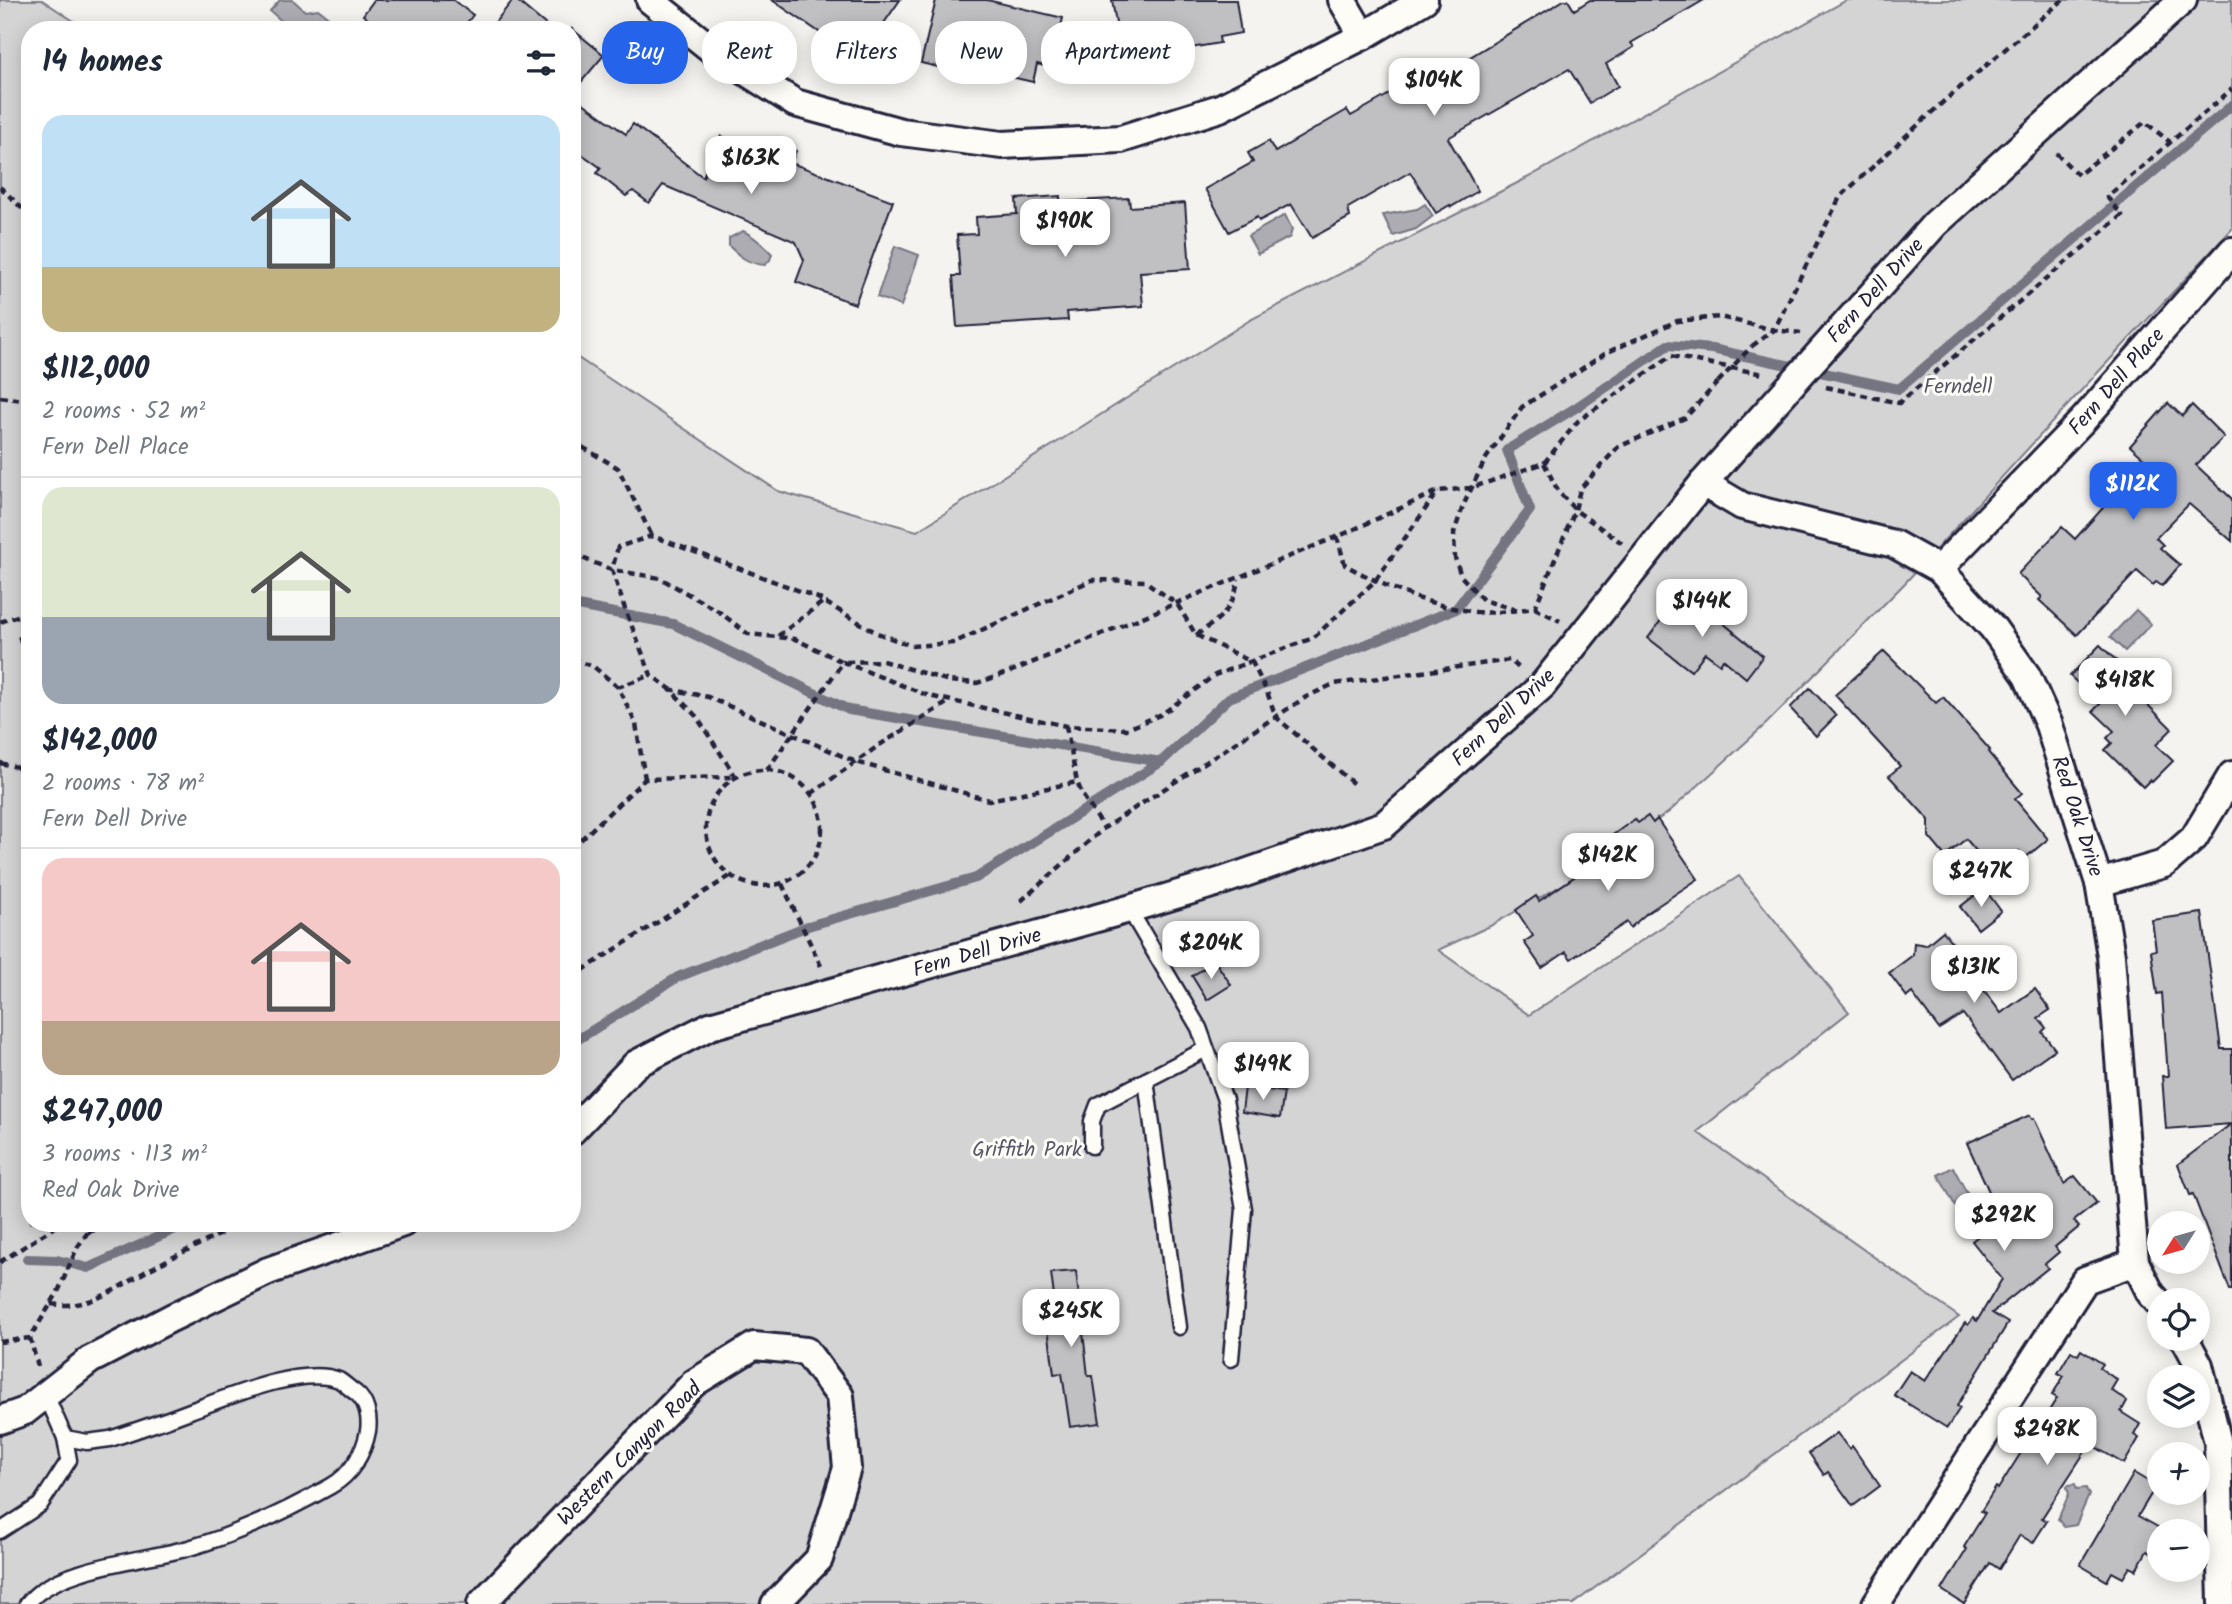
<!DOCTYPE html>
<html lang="en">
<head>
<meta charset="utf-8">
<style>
  body { margin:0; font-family:Kalam,sans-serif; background:#f6f6f7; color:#1f2937; height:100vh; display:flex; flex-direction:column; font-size:26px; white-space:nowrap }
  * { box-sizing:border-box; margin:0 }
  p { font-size:23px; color:#747a83 }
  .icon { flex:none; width:38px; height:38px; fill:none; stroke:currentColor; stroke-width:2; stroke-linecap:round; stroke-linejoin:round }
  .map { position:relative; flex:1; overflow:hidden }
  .side { position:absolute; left:21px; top:21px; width:560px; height:1211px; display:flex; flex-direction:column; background:#fff; border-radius:28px; box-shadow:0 4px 18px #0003 }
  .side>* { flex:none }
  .hud { position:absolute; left:602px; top:21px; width:665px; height:63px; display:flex; gap:14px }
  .needle { width:46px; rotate:233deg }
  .controls { position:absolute; left:2147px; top:1211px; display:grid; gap:14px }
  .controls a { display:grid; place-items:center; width:63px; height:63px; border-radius:50%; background:#fff; box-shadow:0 4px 18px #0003; font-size:35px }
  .price { position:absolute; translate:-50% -60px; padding:0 16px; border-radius:14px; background:#fff; color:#222; font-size:23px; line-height:46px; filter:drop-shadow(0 2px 4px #0008) }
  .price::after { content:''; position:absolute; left:50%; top:42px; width:21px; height:16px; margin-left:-10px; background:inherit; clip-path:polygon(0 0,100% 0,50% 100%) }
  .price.on { background:#2563eb; color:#fff }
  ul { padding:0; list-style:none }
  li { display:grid; align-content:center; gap:14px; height:371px; padding:0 21px }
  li+li { border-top:2px solid #e0e1e3 }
  li span { display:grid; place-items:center; height:217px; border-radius:21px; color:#555 }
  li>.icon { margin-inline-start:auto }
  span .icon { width:126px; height:126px; fill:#fffc; stroke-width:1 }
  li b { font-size:30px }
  h2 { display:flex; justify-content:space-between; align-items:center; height:84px; padding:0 21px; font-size:30px }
  .tag { padding:0 24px; border-radius:28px; background:#fff; box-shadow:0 4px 18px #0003; font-size:24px; line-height:63px }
  .tag.on { background:#2563eb; color:#fff }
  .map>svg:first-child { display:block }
  .green { fill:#d5d4d5; stroke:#7c7b88; stroke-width:2 }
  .water { fill:#acacb2; stroke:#757582; stroke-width:2 }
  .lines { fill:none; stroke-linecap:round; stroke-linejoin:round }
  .stream { stroke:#757582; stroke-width:10 }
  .building { fill:#c0bfc2; stroke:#22223b; stroke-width:2 }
  .lane-casing { stroke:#22223b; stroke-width:19 }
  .street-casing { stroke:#22223b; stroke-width:32 }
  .path { stroke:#22223b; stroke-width:4.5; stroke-dasharray:7 5; stroke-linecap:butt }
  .lane { stroke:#fdfcf7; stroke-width:14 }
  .street { stroke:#fdfcf7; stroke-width:26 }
  .street-bridge-casing { stroke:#22223b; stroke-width:32; stroke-linecap:butt }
  .path-bridge { stroke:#22223b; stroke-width:4.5; stroke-dasharray:7 5; stroke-linecap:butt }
  .street-bridge { stroke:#fdfcf7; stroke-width:26 }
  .labels { text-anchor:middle; stroke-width:6; stroke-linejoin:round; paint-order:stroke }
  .street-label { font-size:21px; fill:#22223b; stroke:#fdfcf7 }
  .park-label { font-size:21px; fill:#585769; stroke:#fdfcf7 }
</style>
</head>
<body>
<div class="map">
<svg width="2232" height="1604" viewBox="0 0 2232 1604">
  <rect width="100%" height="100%" fill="#f4f3ef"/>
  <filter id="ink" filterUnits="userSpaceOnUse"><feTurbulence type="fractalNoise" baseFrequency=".0143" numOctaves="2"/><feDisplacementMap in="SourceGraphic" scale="14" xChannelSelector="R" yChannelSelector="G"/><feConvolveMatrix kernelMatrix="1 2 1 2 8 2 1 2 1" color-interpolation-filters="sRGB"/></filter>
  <g filter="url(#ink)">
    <path class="green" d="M 0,0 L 42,0 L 87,30 L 30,30 L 30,1223 L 572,1223 L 572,354 L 778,491 L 917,531 L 1250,320 L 1527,178 L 1847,0 L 2232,0 L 2232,229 L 2088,383 L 1905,583 L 1767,723 L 1669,812 L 1562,885 L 1490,926 L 1438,950 L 1529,1015 L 1739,876 L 1849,1012 L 1697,1132 L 1959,1317 L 1573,1604 L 0,1604 Z"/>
    <g class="water">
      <path d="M 280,0 L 293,0 L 305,11 L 318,9 L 331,19 L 322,30 L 292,30 L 270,11 Z"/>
      <path d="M 1425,204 L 1433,216 L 1416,229 L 1393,236 L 1383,215 L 1417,209 Z"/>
      <path d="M 1285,215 L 1292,229 L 1290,237 L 1258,254 L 1248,236 Z"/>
      <path d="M 743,231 C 752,235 765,246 772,254 L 770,260 L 765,265 C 749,264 740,257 729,246 L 729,238 Z"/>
      <path d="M 895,246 L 919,255 L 901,306 L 877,297 Z"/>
      <path d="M 2136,610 L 2151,624 L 2125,651 L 2110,637 Z"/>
      <path d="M 1953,1167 L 1976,1210 L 1962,1218 L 1938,1175 Z"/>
      <path d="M 2075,1484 L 2077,1489 L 2086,1488 L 2089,1495 L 2076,1525 L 2064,1527 L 2058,1519 L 2069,1494 L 2067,1487 L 2069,1485 Z"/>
    </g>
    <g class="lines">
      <g class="stream">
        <path d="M 572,605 L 673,624 L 849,710 L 1161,762"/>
        <path d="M 572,1043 L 678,977 L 808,926 L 976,878 L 1161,762 L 1229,698 L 1456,609 L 1530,510 L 1507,450 L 1577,407 L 1668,345 L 1712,349 L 1899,389 L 2232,105"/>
        <path d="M 27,1259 L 57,1260 L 88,1268 L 189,1223"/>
      </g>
    </g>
    <g class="building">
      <path d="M 374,0 L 453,0 L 473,15 L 461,30 L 381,30 L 363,15 Z"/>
      <path d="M 513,0 L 516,0 L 552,30 L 489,30 Z"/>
      <path d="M 772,0 L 900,0 L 870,43 L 864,39 L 853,55 Z"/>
      <path d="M 936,0 L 987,0 L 1063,18 L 1058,39 L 1063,40 L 1056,69 L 1037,64 L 1033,82 L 960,65 L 959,72 L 921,63 Z"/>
      <path d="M 1112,0 L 1236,0 L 1241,33 L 1219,37 L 1220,43 L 1173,51 L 1172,44 L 1147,49 L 1145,39 L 1119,41 Z"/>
      <path d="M 1564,0 L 1568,0 L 1574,10 L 1590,0 L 1704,0 L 1631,43 L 1634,47 L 1606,64 L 1618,86 L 1590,103 L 1569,69 L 1448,138 L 1478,191 L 1451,207 L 1450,205 L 1436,213 L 1410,172 L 1348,208 L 1350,217 L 1312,238 L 1291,204 L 1259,221 L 1257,217 L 1229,232 L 1205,189 L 1253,162 L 1248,153 L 1269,141 L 1275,152 L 1347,110 L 1351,116 L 1414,80 L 1419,88 Z"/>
      <path d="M 572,29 L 604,55 L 572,93 Z"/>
      <path d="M 572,95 L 626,134 L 633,124 L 703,177 L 721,136 L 763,154 L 769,140 L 796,151 L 791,163 L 893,201 L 855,304 L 796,282 L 804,260 L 796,242 L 663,185 L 649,203 L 633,191 L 626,196 L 597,173 L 601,168 L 572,147 Z"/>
      <path d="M 1060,196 L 1060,202 L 1129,198 L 1130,207 L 1185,203 L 1190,269 L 1140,272 L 1143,306 L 1067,312 L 1068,320 L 957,327 L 953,276 L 960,276 L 957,235 L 977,234 L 976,217 L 1017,214 L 1016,199 Z"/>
      <path d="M 2168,403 L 2182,416 L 2192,405 L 2224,437 L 2196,465 L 2232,499 L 2232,541 L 2189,504 L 2156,538 L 2163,545 L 2160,548 L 2180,565 L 2162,586 L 2156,582 L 2153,585 L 2137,571 L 2077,635 L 2039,600 L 2042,597 L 2018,574 L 2062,527 L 2075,539 L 2146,460 L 2130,446 Z"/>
      <path d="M 1679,596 L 1707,618 L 1711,613 L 1763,656 L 1746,678 L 1723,659 L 1720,664 L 1705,653 L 1691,671 L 1648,638 Z"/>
      <path d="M 2100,645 L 2122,666 L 2116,673 L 2172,729 L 2156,745 L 2173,761 L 2152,782 L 2150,780 L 2143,787 L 2105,750 L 2112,743 L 2107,738 L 2114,731 L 2093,711 L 2100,704 L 2070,676 Z"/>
      <path d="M 1884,651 L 1936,703 L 1943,697 L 1990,750 L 1988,752 L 2022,793 L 2015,799 L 2048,839 L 2025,858 L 2019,851 L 1994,872 L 1966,839 L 1945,856 L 1929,837 L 1929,820 L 1889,776 L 1900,766 L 1835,695 Z"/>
      <path d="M 1810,688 L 1836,716 L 1816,736 L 1790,708 Z"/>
      <path d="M 1648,816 L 1653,823 L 1657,819 L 1698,879 L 1647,913 L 1630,928 L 1627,922 L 1571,959 L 1566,952 L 1542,968 L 1524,942 L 1533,936 L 1516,910 L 1536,896 L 1539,901 L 1593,864 L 1590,860 L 1610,846 L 1606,840 L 1635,819 L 1638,823 Z"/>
      <path d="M 1984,888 L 2001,911 L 1978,929 L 1960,907 Z"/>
      <path d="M 2202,913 L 2221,1049 L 2232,1049 L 2232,1290 L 2230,1290 L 2193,1194 L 2190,1195 L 2178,1164 L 2231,1124 L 2166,1129 L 2162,1076 L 2168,1076 L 2162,993 L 2157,994 L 2151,951 L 2156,950 L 2152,920 Z"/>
      <path d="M 1943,931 L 1959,952 L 1957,954 L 2001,1013 L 2035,989 L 2050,1010 L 2038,1018 L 2046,1028 L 2042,1032 L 2055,1049 L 2012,1080 L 1963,1014 L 1939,1029 L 1912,993 L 1907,997 L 1889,973 L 1913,955 L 1914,943 L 1926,945 Z"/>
      <path d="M 1215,961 L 1231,985 L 1207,1000 L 1192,976 Z"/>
      <path d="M 1245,1087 L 1284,1092 L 1280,1118 L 1242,1112 Z"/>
      <path d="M 2030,1115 L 2032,1119 L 2034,1118 L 2064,1184 L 2075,1176 L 2097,1203 L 2074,1221 L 2079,1227 L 2055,1247 L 2059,1252 L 2045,1264 L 2048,1268 L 1992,1313 L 2008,1323 L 1957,1406 L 1960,1408 L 1947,1428 L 1894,1395 L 1910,1371 L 1925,1381 L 1965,1323 L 1968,1325 L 1973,1318 L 1977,1321 L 2002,1279 L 1972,1241 L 2001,1218 L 1967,1143 Z"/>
      <path d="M 1076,1271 L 1088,1376 L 1093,1376 L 1100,1423 L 1070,1427 L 1062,1373 L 1054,1374 L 1044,1297 L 1054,1296 L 1051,1273 Z"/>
      <path d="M 2081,1350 L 2103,1364 L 2100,1368 L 2117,1380 L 2111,1390 L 2127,1401 L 2121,1412 L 2140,1424 L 2134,1435 L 2139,1438 L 2124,1464 L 2090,1444 L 2042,1518 L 2047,1521 L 2033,1543 L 2020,1535 L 1999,1569 L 1990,1563 L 1964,1604 L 1942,1590 L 1967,1549 L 1964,1547 L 1985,1513 L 1981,1511 L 1996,1487 L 1998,1489 L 2022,1451 L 2023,1452 L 2057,1398 L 2052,1395 L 2064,1376 L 2058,1373 L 2071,1351 L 2078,1355 Z"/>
      <path d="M 1837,1433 L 1849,1449 L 1852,1446 L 1880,1486 L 1853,1506 L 1828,1472 L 1824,1475 L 1809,1453 Z"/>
      <path d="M 2134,1473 L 2156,1486 L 2138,1516 L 2165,1531 L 2160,1531 L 2160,1545 L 2154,1555 L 2147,1551 L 2136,1570 L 2130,1567 L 2123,1578 L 2112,1572 L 2107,1581 L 2080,1565 Z"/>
    </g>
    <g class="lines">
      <g class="lane-casing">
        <g id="lane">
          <path d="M 1129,909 L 1199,1028 L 1225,1100 L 1244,1209 L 1231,1359"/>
          <path d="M 1146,1080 L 1179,1327"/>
          <path d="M 1092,1146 L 1092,1121 L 1098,1105 L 1206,1049"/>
          <path d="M 0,1531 L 40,1505 L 69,1460 L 65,1438 L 46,1395"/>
          <path d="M 27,1604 C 54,1567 146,1560 189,1548 C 238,1534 287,1511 331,1486 C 351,1475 364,1453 368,1431 C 370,1418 367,1402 356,1393 C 350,1389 344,1383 339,1380 C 302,1365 226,1398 190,1411 C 164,1421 137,1430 110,1439 L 87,1442 L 65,1438"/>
        </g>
      </g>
      <g class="street-casing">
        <g id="street">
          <path d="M 650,0 L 715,52 L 795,103 L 901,132 L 1002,145 L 1121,139 L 1220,108 L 1363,36 L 1424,0"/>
          <path d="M 1342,0 L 1363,36"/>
          <path d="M 1834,337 L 1935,224 L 2183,0"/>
          <path d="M 1703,483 L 1742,506 L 1894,544 L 1939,569 L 1993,628 L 2027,676 L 2049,725 L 2099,883 L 2111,956 L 2135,1262 L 2151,1294 L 2160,1304"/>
          <path d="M 1939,569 L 2084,419 L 2232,251"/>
          <path d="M 2099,883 L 2164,864 L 2194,838 L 2232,775"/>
          <path d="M 572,1131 L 636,1064 L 710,1026 L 1129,909 L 1222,881 L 1384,825 L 1542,686 L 1703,483 L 1754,426"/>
          <path d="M 2185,1339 L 2199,1365 L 2218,1443 L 2222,1604"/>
          <path d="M 0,1420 L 25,1411 L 90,1360 L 171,1318 L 268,1271 L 403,1223"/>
          <path d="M 481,1604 L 694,1383 L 754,1346 L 806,1351 L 840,1396 L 847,1468 L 819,1559 L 775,1604"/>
          <path d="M 1876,1604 L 2085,1280 L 2135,1262"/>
        </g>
      </g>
      <g class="path">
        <path d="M 2056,153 L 2078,175 L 2145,122 L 2170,142"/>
        <path d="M 0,187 L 30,216"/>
        <path d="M 1752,346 L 1774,330 L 1801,333"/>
        <path d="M 1826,387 L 1899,403 L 2122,215 L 2107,197 L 2232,89"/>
        <path d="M 0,397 L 30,401"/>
        <path d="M 572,441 L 618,468 L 652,536"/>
        <path d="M 1544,463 L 1558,491 L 1575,510 L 1622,543"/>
        <path d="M 1337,536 L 1345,565 C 1386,587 1429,606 1476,612 C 1495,614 1516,610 1535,608 L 1575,510 L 1580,489 L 1618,447 L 1685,418 L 1718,382"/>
        <path d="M 572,554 L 612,570 L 660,578 L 718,611 L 748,634 L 795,639 L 843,662 L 883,661 L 949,681 L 977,683 L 1007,673 L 1346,533 L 1438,491 L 1471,488 L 1544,463 L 1578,421 L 1671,356 L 1763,374"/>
        <path d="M 1535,608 L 1560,621"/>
        <path d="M 1517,610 L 1483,600 L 1461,576 L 1455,558 L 1454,533 L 1463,506 L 1485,460 L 1522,407 L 1608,352 L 1677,321 L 1720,317 L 1774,330 L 1840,197 L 1943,102 L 2063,0"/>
        <path d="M 30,615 L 19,635 L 30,670"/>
        <path d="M 0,622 L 30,612"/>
        <path d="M 1196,635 C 1220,619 1234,609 1238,579"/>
        <path d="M 778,636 L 824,601"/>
        <path d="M 572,659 L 594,667 L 618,687"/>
        <path d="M 669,689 L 708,697 L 856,762 L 989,800 L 1077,782"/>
        <path d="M 1066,726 L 1077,782 L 1083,796 L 1104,828"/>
        <path d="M 0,763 L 30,770"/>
        <circle cx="764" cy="828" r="58"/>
        <path d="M 767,770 L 843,662 L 929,696 L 1066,726 L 1127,729 L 1162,714 L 1215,675 L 1313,638 L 1375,581 L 1438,491"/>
        <path d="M 736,777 L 696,716 L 669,688 L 651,675 L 625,609 L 612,570 L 618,547 L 652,536 L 816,597 L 877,633 L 912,646 L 953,643 L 1092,580 L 1145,581 L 1177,604 L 1196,635 L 1252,662 L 1267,692 L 1276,717 L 1356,786"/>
        <path d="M 645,779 L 636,724 L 618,687 L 651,675"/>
        <path d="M 811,794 L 878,746 L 950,701"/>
        <path d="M 572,848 L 645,779 L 735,777"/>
        <path d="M 782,884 L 821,966"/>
        <path d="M 1021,901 L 1104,828 L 1306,697 L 1334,684 L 1510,660 L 1519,668"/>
        <path d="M 572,977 L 730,876"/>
        <path d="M 88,1232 L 121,1223"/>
        <path d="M 0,1262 L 61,1223"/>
        <path d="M 51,1304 C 95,1310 120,1284 156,1266 C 184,1251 213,1239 240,1223"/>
        <path d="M 0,1342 L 30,1338"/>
        <path d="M 38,1367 L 30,1338 L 58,1292 L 77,1248 L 94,1223"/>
      </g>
      <use href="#lane" class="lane"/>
      <use href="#street" class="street"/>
      <g class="street-bridge-casing">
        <path id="street-bridge" d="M 1754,426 L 1834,337"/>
      </g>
      <path class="path-bridge" d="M 1718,382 L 1752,346"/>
      <use href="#street-bridge" class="street-bridge"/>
    </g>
  </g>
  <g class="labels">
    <g class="street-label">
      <text transform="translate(1875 290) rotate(-48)" y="7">Fern Dell Drive</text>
      <text transform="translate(2116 381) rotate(-49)" y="7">Fern Dell Place</text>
      <text transform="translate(1503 717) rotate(-43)" y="7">Fern Dell Drive</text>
      <text transform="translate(2078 816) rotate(72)" y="7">Red Oak Drive</text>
      <text transform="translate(977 952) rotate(-16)" y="7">Fern Dell Drive</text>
      <text transform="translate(629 1453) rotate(-45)" y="7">Western Canyon Road</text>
    </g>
    <g class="park-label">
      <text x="1958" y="393">Ferndell</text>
      <text x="1027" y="1156">Griffith Park</text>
    </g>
  </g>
</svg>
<div class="controls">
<a><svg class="needle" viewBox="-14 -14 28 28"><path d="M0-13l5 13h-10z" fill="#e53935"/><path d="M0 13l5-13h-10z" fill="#747a83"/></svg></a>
<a><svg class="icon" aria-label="locate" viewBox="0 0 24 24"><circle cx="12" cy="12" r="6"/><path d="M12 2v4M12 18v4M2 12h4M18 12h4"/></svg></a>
<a><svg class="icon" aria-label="layers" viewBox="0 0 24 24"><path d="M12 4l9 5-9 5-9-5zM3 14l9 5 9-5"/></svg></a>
<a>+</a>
<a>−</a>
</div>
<b class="price" style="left:1434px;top:118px">$104K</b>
<b class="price" style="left:751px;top:196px">$163K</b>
<b class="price" style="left:1065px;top:259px">$190K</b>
<b class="price on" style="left:2133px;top:522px">$112K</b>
<b class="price" style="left:1702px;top:639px">$144K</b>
<b class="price" style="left:2125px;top:718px">$418K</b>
<b class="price" style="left:1608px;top:893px">$142K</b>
<b class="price" style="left:1981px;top:909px">$247K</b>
<b class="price" style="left:1211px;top:981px">$204K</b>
<b class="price" style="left:1974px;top:1005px">$131K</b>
<b class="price" style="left:1263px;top:1102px">$149K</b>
<b class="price" style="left:2004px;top:1253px">$292K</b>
<b class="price" style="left:1071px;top:1349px">$245K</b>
<b class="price" style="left:2047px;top:1467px">$248K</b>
<div class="hud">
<a class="tag on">Buy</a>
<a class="tag">Rent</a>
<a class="tag">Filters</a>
<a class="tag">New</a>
<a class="tag">Apartment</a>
</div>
<section class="side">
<h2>14 homes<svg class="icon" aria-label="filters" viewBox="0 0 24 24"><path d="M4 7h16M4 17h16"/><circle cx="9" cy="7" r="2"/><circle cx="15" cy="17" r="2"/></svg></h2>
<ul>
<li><span style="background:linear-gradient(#bfe0f5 70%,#c2b280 0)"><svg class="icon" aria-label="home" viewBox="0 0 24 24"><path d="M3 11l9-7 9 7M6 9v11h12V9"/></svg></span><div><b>$112,000</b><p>2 rooms · 52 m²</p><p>Fern Dell Place</p></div></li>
<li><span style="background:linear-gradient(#dfe7d0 60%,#9aa5b1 0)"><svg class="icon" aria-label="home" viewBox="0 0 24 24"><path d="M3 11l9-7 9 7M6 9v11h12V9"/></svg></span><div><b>$142,000</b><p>2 rooms · 78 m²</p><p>Fern Dell Drive</p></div></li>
<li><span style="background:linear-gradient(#f6c9c9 75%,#b9a48a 0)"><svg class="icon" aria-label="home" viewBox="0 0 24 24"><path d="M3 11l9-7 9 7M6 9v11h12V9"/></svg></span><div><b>$247,000</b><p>3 rooms · 113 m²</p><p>Red Oak Drive</p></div></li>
</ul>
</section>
</div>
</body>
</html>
